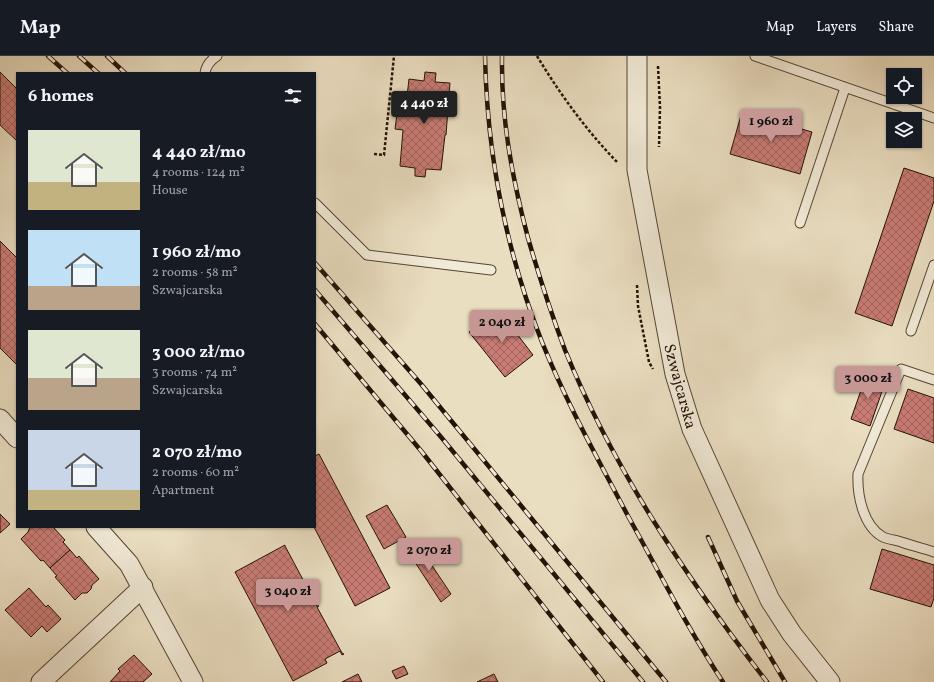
<!DOCTYPE html>
<html lang="en">
<head>
<meta charset="utf-8">
<style>
  body { margin:0; font-family:Vollkorn,serif; background:#242831; color:#f1f3f6; height:100vh; display:flex; flex-direction:column; font-size:15px; white-space:nowrap }
  * { box-sizing:border-box; margin:0 }
  p { font-size:13px; color:#9ea1a6 }
  .icon { flex:none; width:22px; height:22px; fill:none; stroke:currentColor; stroke-width:2; stroke-linecap:round; stroke-linejoin:round }
  .map { position:relative; flex:1; overflow:hidden }
  .panel { position:absolute; left:16px; top:16px; width:300px; height:456px; display:flex; flex-direction:column; background:#171b24; border-radius:0px; box-shadow:0 1px 3px #0004 }
  .panel>* { flex:none }
  .controls { position:absolute; left:886px; top:12px; display:grid; gap:8px }
  .controls a { display:grid; place-items:center; width:36px; height:36px; border-radius:0px; background:#171b24; box-shadow:0 1px 3px #0004; font-size:20px }
  .price { position:absolute; translate:-50% -34px; padding:0 9px; border-radius:4px; background:#c59692; color:#111; font-size:13px; line-height:26px; filter:drop-shadow(0 1px 2px #0008) }
  .price::after { content:''; position:absolute; left:50%; top:24px; width:12px; height:9px; margin-left:-6px; background:inherit; clip-path:polygon(0 0,100% 0,50% 100%) }
  .price.active { background:#222; color:#fff }
  ul { padding:0; list-style:none }
  li { display:flex; align-items:center; gap:12px; height:100px; padding:0 12px }
  li span { display:grid; place-items:center; flex:none; width:112px; height:80px; border-radius:0px; color:#555 }
  li>.icon { margin-inline-start:auto }
  span .icon { width:48px; height:48px; fill:#fffc; stroke-width:1 }
  li b { font-size:17px }
  h2 { display:flex; justify-content:space-between; align-items:center; height:48px; padding:0 12px; font-size:17px }
  header { display:flex; align-items:center; gap:24px; box-sizing:border-box; height:56px; padding:0 20px; background:#171b24; border-bottom:1px solid #363941 }
  header strong { font-size:19px }
  nav { display:flex; gap:22px; margin-inline-start:auto; font-size:14px }
  .map>svg:first-child { display:block }
  .building { fill:url(#building-cross-hatch); stroke:#241205 }
  .lines { fill:none; stroke-linecap:round; stroke-linejoin:round }
  .lane-casing { stroke:#564534; stroke-width:11 }
  .street-casing { stroke:#564534; stroke-width:21 }
  .path { stroke:#241205; stroke-width:2.5; stroke-dasharray:3 2; stroke-linecap:butt }
  .lane { stroke:#f1ead7; stroke-width:9 }
  .street { stroke:#f1ead7; stroke-width:19 }
  .rail-casing { stroke:#241205; stroke-width:4.5 }
  .rail { stroke:#f1ead7; stroke-width:3; stroke-dasharray:9; stroke-linecap:butt }
  .labels { text-anchor:middle; stroke-width:3; stroke-linejoin:round; paint-order:stroke }
  .street-label { font-size:16px; fill:#241205; stroke:#f1ead7 }
</style>
</head>
<body>
<header>
<strong>Map</strong>
<nav><a>Map</a><a>Layers</a><a>Share</a></nav>
</header>
<div class="map">
<svg width="934" height="626" viewBox="0 0 934 626">
  <defs>
    <pattern id="building-cross-hatch" width="8" height="8" patternUnits="userSpaceOnUse"><rect width="8" height="8" fill="#c97c75"/><path d="M0 0l8 8M0 8l8-8" fill="none" stroke="#a3645e"/></pattern>
  </defs>
  <rect width="100%" height="100%" fill="#eadec1"/>
  <filter id="stains"><feTurbulence type="fractalNoise" baseFrequency=".005" numOctaves="4"/><feColorMatrix values="0 0 0 0 .2 0 0 0 0 .09 0 0 0 0 .02 0 0 0 .5 -.17"/></filter>
  <radialGradient id="worn" r=".72"><stop offset=".6" stop-color="#630" stop-opacity="0"/><stop offset="1" stop-color="#630" stop-opacity=".3"/></radialGradient>
  <g class="building">
    <path d="M 0,16 L 17,33 L 17,85 L 0,69 Z"/>
    <path d="M 425,16 L 436,17 L 435,26 L 450,27 L 446,79 L 445,79 L 441,114 L 426,113 L 425,121 L 415,120 L 415,112 L 400,110 L 403,74 L 395,73 L 397,58 L 405,58 L 409,23 L 424,25 Z"/>
    <path d="M 742,56 L 812,76 L 800,118 L 730,98 Z"/>
    <path d="M 904,112 L 934,122 L 934,145 L 892,270 L 855,257 Z"/>
    <path d="M 0,185 L 17,202 L 17,309 L 0,292 Z"/>
    <path d="M 501,257 L 533,299 L 505,321 L 469,276 L 482,265 L 485,269 Z"/>
    <path d="M 867,317 L 886,324 L 870,370 L 851,363 Z"/>
    <path d="M 908,333 L 934,342 L 934,387 L 894,373 Z"/>
    <path d="M 319,398 L 390,532 L 355,550 L 314,471 L 315,400 Z"/>
    <path d="M 387,449 L 406,481 L 384,493 L 366,460 Z"/>
    <path d="M 0,458 L 10,468 L 0,477 Z"/>
    <path d="M 30,471 L 53,471 L 65,484 L 63,486 L 70,494 L 50,512 L 43,504 L 41,505 L 21,483 L 28,476 Z"/>
    <path d="M 417,487 L 451,538 L 441,546 L 407,494 Z"/>
    <path d="M 285,489 L 285,490 L 317,550 L 319,550 L 317,551 L 342,597 L 344,598 L 342,599 L 340,595 L 325,603 L 327,607 L 293,625 L 235,516 Z"/>
    <path d="M 882,493 L 934,509 L 934,542 L 931,551 L 870,533 Z"/>
    <path d="M 70,494 L 77,502 L 79,500 L 99,523 L 92,529 L 91,533 L 87,537 L 82,537 L 75,544 L 55,521 L 57,520 L 50,512 Z"/>
    <path d="M 29,532 L 46,551 L 48,549 L 61,563 L 47,576 L 42,570 L 31,581 L 5,554 Z"/>
    <path d="M 134,599 L 152,618 L 143,626 L 110,626 L 120,615 L 118,613 Z"/>
    <path d="M 404,610 L 408,618 L 396,623 L 392,615 Z"/>
    <path d="M 358,618 L 362,626 L 342,626 Z"/>
    <path d="M 494,618 L 498,626 L 477,626 Z"/>
  </g>
  <g class="lines">
    <g class="lane-casing">
      <g id="lane">
        <path d="M 755,0 L 934,62"/>
        <path d="M 205,17 C 206,10 211,4 217,0"/>
        <path d="M 315,147 L 367,199 L 491,214"/>
        <path d="M 800,167 L 845,32"/>
        <path d="M 911,275 L 934,209"/>
        <path d="M 934,324 L 901,313 L 858,418 C 857,439 863,470 883,481 C 888,483 894,484 898,485 C 910,489 922,492 934,496"/>
      </g>
    </g>
    <g class="street-casing">
      <g id="street">
        <path d="M 637,0 L 637,114 L 675,318 L 692,373 L 770,544 L 792,578 L 830,626"/>
        <path d="M 0,363 L 17,382"/>
        <path d="M 96,471 L 129,508 L 193,626"/>
        <path d="M 41,626 L 143,531"/>
      </g>
    </g>
    <g class="path">
      <path d="M 537,0 C 560,38 586,74 617,106"/>
      <path d="M 658,10 L 660,51 L 659,91"/>
      <path d="M 374,98 L 384,99 L 394,0"/>
      <path d="M 637,229 L 638,250 L 649,306 L 653,313"/>
    </g>
    <use href="#lane" class="lane"/>
    <use href="#street" class="street"/>
    <g class="rail-casing">
      <g id="rail">
        <path d="M 48,0 L 67,17"/>
        <path d="M 79,0 L 98,17"/>
        <path d="M 107,0 L 125,17"/>
        <path d="M 485,0 C 487,98 506,195 542,286 C 566,346 598,403 628,460 C 659,516 688,573 723,626"/>
        <path d="M 502,0 C 501,63 512,121 528,182 C 539,220 551,257 565,294 C 614,414 688,524 767,626"/>
        <path d="M 315,207 L 421,328 L 666,626"/>
        <path d="M 315,234 L 441,381 L 643,626"/>
        <path d="M 315,268 L 422,396 L 603,626"/>
        <path d="M 708,481 L 737,545 L 785,626"/>
      </g>
    </g>
    <use href="#rail" class="rail"/>
  </g>
  <g class="labels">
    <g class="street-label">
      <text transform="translate(681 330) rotate(75)" y="6">Szwajcarska</text>
    </g>
  </g>
  <rect width="100%" height="100%" filter="url(#stains)"/>
  <rect width="100%" height="100%" fill="url(#worn)"/>
</svg>
<div class="controls">
<a><svg class="icon" aria-label="locate" viewBox="0 0 24 24"><circle cx="12" cy="12" r="6"/><path d="M12 2v4M12 18v4M2 12h4M18 12h4"/></svg></a>
<a><svg class="icon" aria-label="layers" viewBox="0 0 24 24"><path d="M12 4l9 5-9 5-9-5zM3 14l9 5 9-5"/></svg></a>
</div>
<b class="price active" style="left:424px;top:69px">4 440 zł</b>
<b class="price" style="left:771px;top:87px">1 960 zł</b>
<b class="price" style="left:502px;top:288px">2 040 zł</b>
<b class="price" style="left:868px;top:344px">3 000 zł</b>
<b class="price" style="left:429px;top:516px">2 070 zł</b>
<b class="price" style="left:288px;top:557px">3 040 zł</b>
<section class="panel">
<h2>6 homes<svg class="icon" aria-label="filters" viewBox="0 0 24 24"><path d="M4 7h16M4 17h16"/><circle cx="9" cy="7" r="2"/><circle cx="15" cy="17" r="2"/></svg></h2>
<ul>
<li><span style="background:linear-gradient(#dfe7d0 65%,#c2b280 0)"><svg class="icon" aria-label="home" viewBox="0 0 24 24"><path d="M3 11l9-7 9 7M6 9v11h12V9"/></svg></span><div><b>4 440 zł/mo</b><p>4 rooms · 124 m²</p><p>House</p></div></li>
<li><span style="background:linear-gradient(#bfe0f5 70%,#b9a48a 0)"><svg class="icon" aria-label="home" viewBox="0 0 24 24"><path d="M3 11l9-7 9 7M6 9v11h12V9"/></svg></span><div><b>1 960 zł/mo</b><p>2 rooms · 58 m²</p><p>Szwajcarska</p></div></li>
<li><span style="background:linear-gradient(#dfe7d0 60%,#b9a48a 0)"><svg class="icon" aria-label="home" viewBox="0 0 24 24"><path d="M3 11l9-7 9 7M6 9v11h12V9"/></svg></span><div><b>3 000 zł/mo</b><p>3 rooms · 74 m²</p><p>Szwajcarska</p></div></li>
<li><span style="background:linear-gradient(#c9d6e8 75%,#c2b280 0)"><svg class="icon" aria-label="home" viewBox="0 0 24 24"><path d="M3 11l9-7 9 7M6 9v11h12V9"/></svg></span><div><b>2 070 zł/mo</b><p>2 rooms · 60 m²</p><p>Apartment</p></div></li>
</ul>
</section>
</div>
</body>
</html>
